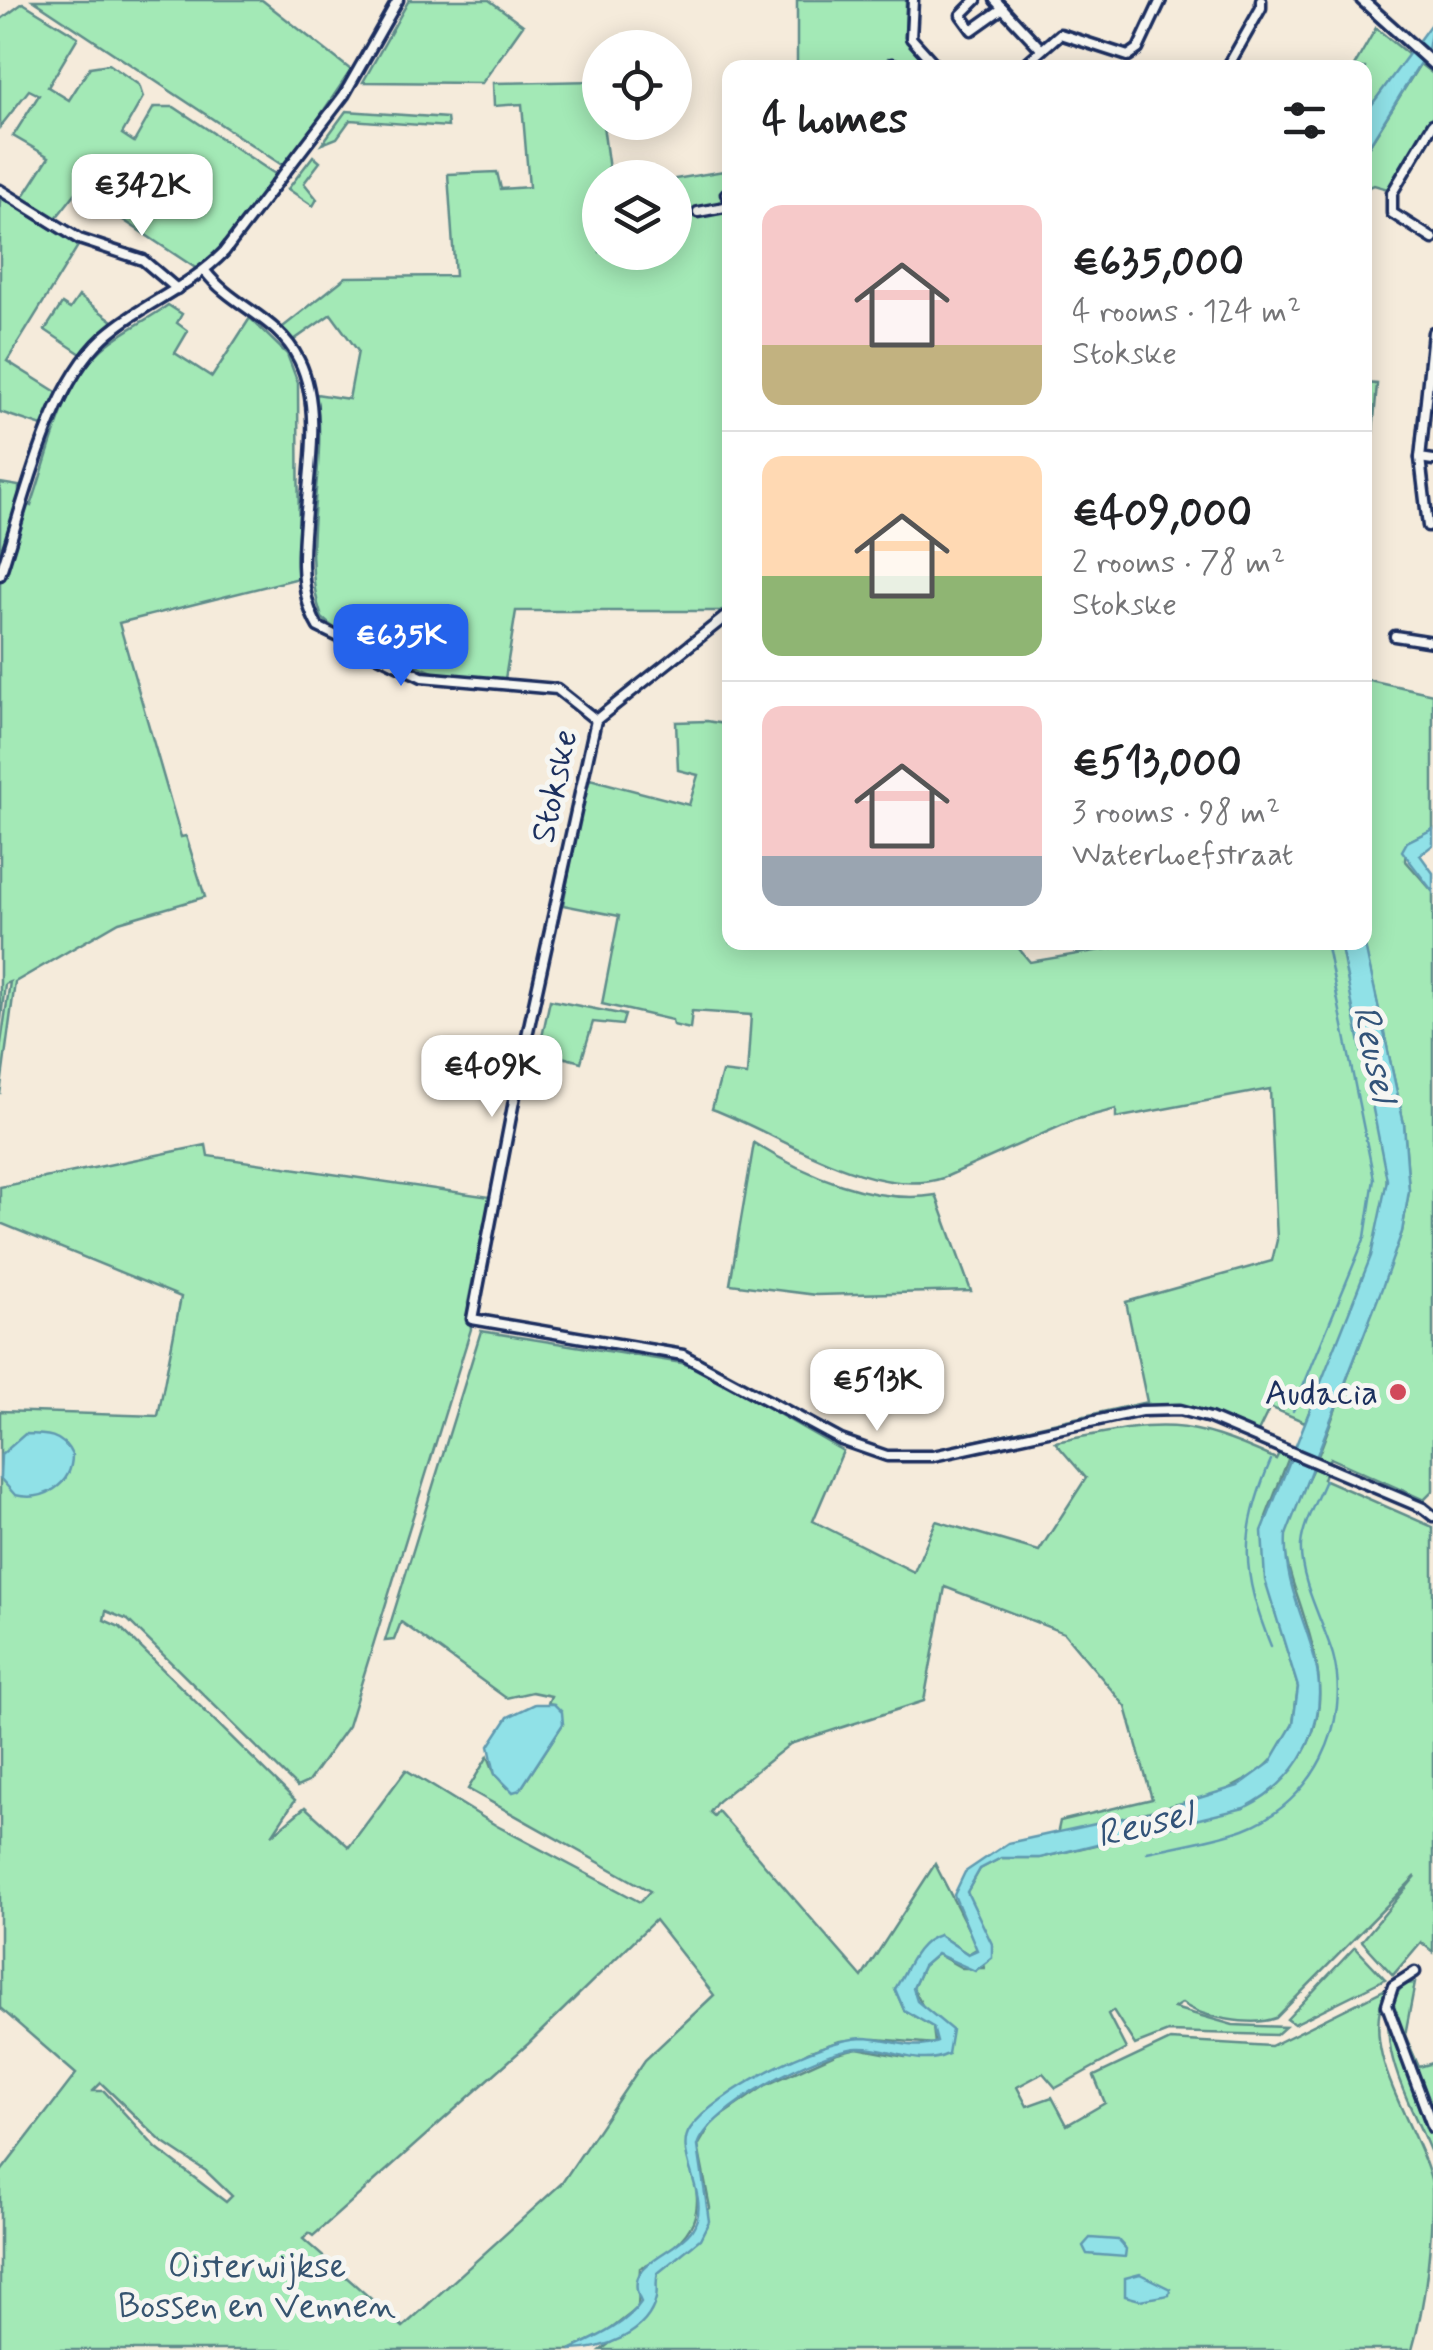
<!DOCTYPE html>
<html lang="en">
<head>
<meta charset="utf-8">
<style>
  body { margin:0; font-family:Mynerve,sans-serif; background:#f2f2f2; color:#202124; height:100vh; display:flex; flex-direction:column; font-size:38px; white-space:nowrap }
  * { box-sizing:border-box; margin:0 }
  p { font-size:32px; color:#757577 }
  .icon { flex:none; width:55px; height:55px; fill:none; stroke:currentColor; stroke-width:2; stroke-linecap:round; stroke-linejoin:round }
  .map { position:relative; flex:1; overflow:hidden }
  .side { position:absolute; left:722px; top:60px; width:650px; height:890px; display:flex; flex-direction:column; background:#fff; border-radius:20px; box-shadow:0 5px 25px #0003 }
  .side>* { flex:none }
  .buttons { position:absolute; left:582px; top:30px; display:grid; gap:20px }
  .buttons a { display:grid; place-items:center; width:110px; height:110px; border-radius:50%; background:#fff; box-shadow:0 5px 25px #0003; font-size:50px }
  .price { position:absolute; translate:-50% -85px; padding:0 22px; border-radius:20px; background:#fff; color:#222; font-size:32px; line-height:65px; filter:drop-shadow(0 2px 5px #0008) }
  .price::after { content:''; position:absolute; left:50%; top:60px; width:30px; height:22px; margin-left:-15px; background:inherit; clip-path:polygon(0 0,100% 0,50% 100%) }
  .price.selected { background:#2563eb; color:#fff }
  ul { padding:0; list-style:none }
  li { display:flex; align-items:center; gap:30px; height:250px; padding:0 40px }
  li+li { border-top:2px solid #e0e0e0 }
  li span { display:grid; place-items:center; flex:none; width:280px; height:200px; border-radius:20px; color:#555 }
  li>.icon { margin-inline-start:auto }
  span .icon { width:120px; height:120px; fill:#fffc; stroke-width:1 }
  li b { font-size:42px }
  h2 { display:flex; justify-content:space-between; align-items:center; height:120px; padding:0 40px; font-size:42px }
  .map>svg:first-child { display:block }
  .green { fill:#a3e9b6; stroke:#5f8c8a; stroke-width:2.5; fill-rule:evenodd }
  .water { fill:#90e1e7; stroke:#619ab0; stroke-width:2.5 }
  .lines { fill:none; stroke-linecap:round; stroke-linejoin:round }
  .stream { stroke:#619ab0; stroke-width:2.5 }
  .minor-casing { stroke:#1b2f5e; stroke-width:15 }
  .tertiary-casing { stroke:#1b2f5e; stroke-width:16 }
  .minor { stroke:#f6f6f2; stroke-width:8 }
  .tertiary { stroke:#f6f6f2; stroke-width:9 }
  .poi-dot { fill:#d1495b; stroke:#f6f6f2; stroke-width:4 }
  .labels { text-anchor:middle; stroke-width:10; stroke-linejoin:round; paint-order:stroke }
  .street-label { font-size:35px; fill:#1b2f5e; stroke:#f6f6f2 }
  .poi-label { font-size:35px; fill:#1b2f5e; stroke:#f6f6f2; text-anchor:end }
  .park-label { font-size:35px; fill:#365470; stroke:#f6f6f2 }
  .water-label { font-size:38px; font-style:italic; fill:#325379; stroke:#f6f6f2 }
</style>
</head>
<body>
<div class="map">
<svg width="1433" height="2350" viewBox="0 0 1433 2350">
  <rect width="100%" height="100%" fill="#f5ebdb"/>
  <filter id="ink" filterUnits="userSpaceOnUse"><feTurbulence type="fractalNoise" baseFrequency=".01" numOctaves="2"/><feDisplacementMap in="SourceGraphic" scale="20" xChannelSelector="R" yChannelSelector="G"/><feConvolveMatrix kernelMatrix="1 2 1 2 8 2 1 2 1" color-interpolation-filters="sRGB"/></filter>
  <g filter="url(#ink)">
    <g class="green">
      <path d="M 33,0 L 262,0 L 351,70 L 287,165 L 282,165 Z"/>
      <path d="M 409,0 L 489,0 L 523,25 L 482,83 L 363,82 Z"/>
      <path d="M 797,0 L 906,0 L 905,37 L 932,67 L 888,58 L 884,67 L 797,67 Z"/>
      <path d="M 23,3 L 78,37 L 48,87 L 69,100 L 90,67 L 109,64 L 139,85 L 143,97 L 122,134 L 134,142 L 154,107 L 174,107 L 275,174 C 269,200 220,254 197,269 L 78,190 L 56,218 L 22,199 L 49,157 L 13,136 L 39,95 L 29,90 L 0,127 L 0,20 Z"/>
      <path d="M 1376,28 L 1409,55 L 1365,114 L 1365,68 L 1353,68 Z"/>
      <path d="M 1420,64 L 1433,74 L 1433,118 L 1391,190 L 1374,185 L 1365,189 L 1365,152 Z"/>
      <path d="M 597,81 L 610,177 L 600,178 L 600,252 L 675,252 L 675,179 L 730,170 L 730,189 L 723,190 L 723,202 L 700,206 L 706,214 L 730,209 L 730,604 L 721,611 L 516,611 L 505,679 L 440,675 L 341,634 L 322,618 C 297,545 329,469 316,394 L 349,399 L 358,351 L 331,314 L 291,342 L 279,330 L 346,277 L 455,276 L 448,174 L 497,172 L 501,189 L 529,187 L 522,104 L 494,106 L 493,83 Z"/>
      <path d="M 346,111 L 447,118 L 448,127 L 350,120 L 337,138 L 322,144 Z"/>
      <path d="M 313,156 L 320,162 L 304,183 L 317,199 L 313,206 L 288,189 Z"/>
      <path d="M 0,197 L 78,246 L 7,361 L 58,393 L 45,427 L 0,412 Z"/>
      <path d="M 79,296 L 113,321 L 81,354 L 45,330 L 62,304 L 70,309 Z"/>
      <path d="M 168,305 L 182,314 L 177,323 L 188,331 L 175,353 L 212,377 L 250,318 L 287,354 L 298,383 L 299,578 L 119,623 L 181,837 L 186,836 L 205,897 L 119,922 L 15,982 L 0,1094 L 0,1050 L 10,982 L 5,984 L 0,1027 L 0,483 L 19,486 L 19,500 L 31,506 C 50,453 62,380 108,344 C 127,329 149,319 168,305 Z"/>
      <path d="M 1365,383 L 1377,384 L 1365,529 Z"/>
      <path d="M 1365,679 L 1433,694 L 1433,829 L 1407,842 L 1405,860 L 1433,892 L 1433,1491 L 1424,1500 L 1330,1458 L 1327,1464 L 1317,1459 L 1402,1232 L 1409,1191 L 1404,1124 L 1364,943 Z"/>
      <path d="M 707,721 L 730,725 L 730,942 L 1014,943 L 1030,962 L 1143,943 L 1340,943 C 1355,989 1392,1147 1386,1191 C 1376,1271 1334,1348 1305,1422 L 1270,1407 L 1257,1434 L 1200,1411 L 1152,1406 L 960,1444 L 1147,1402 L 1126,1302 L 1272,1261 L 1277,1240 L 1270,1089 L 1116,1118 L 1116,1109 L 1074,1120 L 943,1178 C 872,1201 778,1133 712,1109 L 722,1072 L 747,1075 L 751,1015 L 692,1011 L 690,1029 L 673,1025 L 672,1020 L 602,1004 L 619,916 L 563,905 L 586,778 L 689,805 L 698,775 L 678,770 L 676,722 Z"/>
      <path d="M 550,1000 L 625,1015 L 622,1025 L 593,1022 L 581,1062 L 539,1051 Z"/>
      <path d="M 754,1143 C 805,1175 875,1205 936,1195 L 971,1291 L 816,1295 L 730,1284 Z"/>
      <path d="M 206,1145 L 208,1156 L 490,1197 L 468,1303 L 471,1329 L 348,1726 L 308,1782 L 297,1787 L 128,1620 L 106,1611 L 104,1620 L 120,1627 L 295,1800 L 272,1835 L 305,1807 L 349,1847 L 406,1770 L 497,1826 L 640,1902 L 650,1891 L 468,1789 L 488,1756 L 495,1774 L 507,1788 L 522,1787 L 563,1724 L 554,1704 L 548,1703 L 551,1696 L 532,1692 L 506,1698 L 401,1622 L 394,1640 L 385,1641 L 481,1331 L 682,1363 L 704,1371 L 843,1451 L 813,1521 L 914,1572 L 936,1521 L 1039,1551 L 1086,1478 L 1055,1442 C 1156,1423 1179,1414 1276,1459 L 1279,1453 L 1289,1457 L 1266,1517 L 1272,1601 L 1298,1687 L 1293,1724 L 1278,1754 L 1259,1773 L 1221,1793 L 1057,1835 L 1060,1821 L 1152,1799 L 1126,1707 L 1064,1633 L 945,1587 L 924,1701 L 790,1744 L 718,1801 L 710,1812 L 714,1816 L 718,1811 L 862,1977 L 935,1864 L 978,1948 L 968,1954 L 939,1935 L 895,1989 L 904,2010 L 933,2027 L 935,2044 L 876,2039 L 840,2041 L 808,2052 L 703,2115 L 686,2152 C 710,2211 696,2240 640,2268 L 638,2308 L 606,2333 L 570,2350 L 0,2350 L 0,2173 L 76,2074 L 0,2008 L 0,1411 L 158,1416 L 181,1297 L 0,1223 L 0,1187 ZM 655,1920 L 714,1995 L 645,2060 L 562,2183 L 403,2327 L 303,2239 L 309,2233 L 313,2236 L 528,2044 ZM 101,2083 L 161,2141 L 206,2171 L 232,2196 L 226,2202 L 157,2149 L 104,2091 L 93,2091 Z"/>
      <path d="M 1313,1468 L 1325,1473 L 1323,1479 L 1433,1527 L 1433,1952 L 1421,1942 L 1393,1975 L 1362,1941 L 1416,1876 L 1276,2018 C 1253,2027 1202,2018 1182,2003 L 1174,2008 L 1233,2025 L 1285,2027 L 1276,2035 L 1168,2032 L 1135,2045 L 1113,2010 L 1108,2014 L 1126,2049 L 1056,2088 L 1043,2073 L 1017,2087 L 1027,2106 L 1052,2097 L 1067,2125 L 1105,2103 L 1094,2076 L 1170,2040 L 1271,2046 L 1386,1989 C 1357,2054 1417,2122 1432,2184 C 1433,2234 1426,2302 1412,2350 L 601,2350 L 650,2312 L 658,2273 L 710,2208 L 698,2146 L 712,2122 L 766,2085 L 837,2053 L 857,2048 L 905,2057 L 948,2054 L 913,1988 L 923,1966 L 937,1954 L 962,1968 L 984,1968 L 967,1892 L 980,1869 L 1001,1858 L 1040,1858 L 1099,1844 L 1273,1790 C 1334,1730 1325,1681 1301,1607 C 1295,1588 1286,1567 1285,1547 C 1284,1520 1302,1492 1313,1468 Z"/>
      <path d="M 1355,1947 L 1385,1979 L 1294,2024 L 1287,2019 Z"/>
      <path d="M 1415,1983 L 1405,2035 L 1419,2067 L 1433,2063 L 1433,2158 C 1414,2108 1363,2032 1404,1984 Z"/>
    </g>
    <g class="water">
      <path d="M 1433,21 L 1428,50 L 1365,152 L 1365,114 Z"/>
      <path d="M 1433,829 L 1433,845 L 1420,855 L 1433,873 L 1433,892 L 1402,851 L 1407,842 Z"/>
      <path d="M 1340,943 L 1364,943 L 1366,950 L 1404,1124 L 1409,1191 L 1402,1232 L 1382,1288 L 1286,1535 C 1281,1611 1344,1663 1308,1744 C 1295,1773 1272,1794 1244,1808 L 1040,1858 L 1001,1858 L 980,1869 L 967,1892 L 992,1944 L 992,1958 L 975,1971 L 937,1954 L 923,1966 L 913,1988 L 917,2001 L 952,2030 L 948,2054 C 917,2069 890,2046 858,2048 C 820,2050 707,2109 698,2146 L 709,2221 L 700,2239 L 658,2273 C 655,2283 658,2288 656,2298 C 648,2335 602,2350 570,2350 C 595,2338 626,2325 641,2302 C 621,2263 672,2256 691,2231 C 715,2199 672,2155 690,2129 C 714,2093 819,2039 863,2038 C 888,2038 913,2052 937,2042 L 933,2027 L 904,2010 L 895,1989 C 907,1970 915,1942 939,1935 L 968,1954 L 977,1950 L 954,1895 L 965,1872 L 1008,1843 L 1160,1810 L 1238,1786 L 1270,1763 L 1293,1724 L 1298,1687 L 1265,1580 L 1262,1531 L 1371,1256 L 1387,1180 Z"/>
      <path d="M 25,1434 C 45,1434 63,1434 72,1455 C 72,1486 43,1502 15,1495 L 0,1478 L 1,1455 Z"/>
      <path d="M 535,1704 L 554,1704 L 562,1712 L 563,1724 L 520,1790 L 513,1792 L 495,1774 L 489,1746 L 508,1717 Z"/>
      <path d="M 1090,2238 L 1118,2240 L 1126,2249 L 1125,2257 L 1087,2254 L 1083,2246 Z"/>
      <path d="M 1140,2274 L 1170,2289 L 1169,2295 L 1140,2300 L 1125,2296 L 1125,2278 Z"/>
    </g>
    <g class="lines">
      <g class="stream">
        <path d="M 1293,1411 L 1365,1237 L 1374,1179 L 1326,942"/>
        <path d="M 1271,1460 C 1239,1533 1241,1573 1271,1646"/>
        <path d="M 1147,1852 C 1179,1845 1213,1840 1244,1829 C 1313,1803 1352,1724 1333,1655 C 1323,1621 1299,1580 1301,1545 C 1303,1523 1317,1500 1325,1480"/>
      </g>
      <g class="minor-casing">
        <g id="minor">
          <path d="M 913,0 L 911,38 L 938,68"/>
          <path d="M 976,0 L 961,15 L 972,30 L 1003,8"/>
          <path d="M 995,0 L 1041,49"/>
          <path d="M 892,64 L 907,68"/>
          <path d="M 1021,68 L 1060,34 L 1128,56 L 1138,49 L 1161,0"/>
          <path d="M 1227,68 L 1261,8 L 1261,0"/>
          <path d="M 1433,124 L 1392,193 L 1392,213 L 1433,239"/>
          <path d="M 0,190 L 79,239 L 143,260 L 177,289"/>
          <path d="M 726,194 L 730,193"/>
          <path d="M 698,212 L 725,207 L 730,201"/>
          <path d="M 205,271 C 232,307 278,317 299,360 C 337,437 277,558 318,627 L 422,677 L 557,689 L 596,720 L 523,1054 L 472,1319 L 683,1355 L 841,1440 L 887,1456 L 933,1456 L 1141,1411 L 1180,1410 L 1210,1418 L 1423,1508 L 1433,1516"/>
          <path d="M 1433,332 L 1420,458 L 1433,460"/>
          <path d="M 1420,458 L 1428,526"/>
          <path d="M 0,575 C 24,504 48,388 104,337 C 141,304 189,288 224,252 L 344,95 L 398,0"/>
          <path d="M 1395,636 L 1433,642"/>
          <path d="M 596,720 L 730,613"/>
          <path d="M 1415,1972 L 1393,1986 L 1387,2005 L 1433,2128"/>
        </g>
      </g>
      <g class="tertiary-casing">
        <path id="tertiary" d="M 1362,0 L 1433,64"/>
      </g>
      <use href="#minor" class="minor"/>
      <use href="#tertiary" class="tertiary"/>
    </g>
  </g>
  <circle class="poi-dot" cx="1398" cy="1392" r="10"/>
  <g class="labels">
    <g class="street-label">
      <text transform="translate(553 786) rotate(-78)" y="12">Stokske</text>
    </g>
    <g class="poi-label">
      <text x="1378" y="1404">Audacia</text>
    </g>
    <g class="park-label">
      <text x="257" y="2277">Oisterwijkse<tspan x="257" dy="40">Bossen en Vennen</tspan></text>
    </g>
    <g class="water-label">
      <text transform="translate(1376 1053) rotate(78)" y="13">Reusel</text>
      <text transform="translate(1144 1823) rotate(-14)" y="13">Reusel</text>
    </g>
  </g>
</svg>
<div class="buttons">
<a><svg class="icon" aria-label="locate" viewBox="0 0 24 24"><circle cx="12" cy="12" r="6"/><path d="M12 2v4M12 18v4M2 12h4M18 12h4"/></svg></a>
<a><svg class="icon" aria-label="layers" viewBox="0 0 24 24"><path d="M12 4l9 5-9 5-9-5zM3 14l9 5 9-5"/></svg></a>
</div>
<b class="price" style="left:142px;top:239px">€342K</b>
<b class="price selected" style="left:401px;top:689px">€635K</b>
<b class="price" style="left:492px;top:1120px">€409K</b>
<b class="price" style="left:877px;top:1434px">€513K</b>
<section class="side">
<h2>4 homes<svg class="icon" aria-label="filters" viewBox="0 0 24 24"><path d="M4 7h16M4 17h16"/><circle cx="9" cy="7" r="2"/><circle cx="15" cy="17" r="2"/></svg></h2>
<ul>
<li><span style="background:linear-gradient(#f6c9c9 70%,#c2b280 0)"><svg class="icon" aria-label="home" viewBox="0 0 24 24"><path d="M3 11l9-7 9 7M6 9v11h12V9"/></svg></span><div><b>€635,000</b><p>4 rooms · 124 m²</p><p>Stokske</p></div></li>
<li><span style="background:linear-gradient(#ffd9b3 60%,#8fb573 0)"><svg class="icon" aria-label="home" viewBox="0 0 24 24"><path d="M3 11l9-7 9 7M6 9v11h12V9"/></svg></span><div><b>€409,000</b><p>2 rooms · 78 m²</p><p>Stokske</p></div></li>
<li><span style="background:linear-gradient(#f6c9c9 75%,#9aa5b1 0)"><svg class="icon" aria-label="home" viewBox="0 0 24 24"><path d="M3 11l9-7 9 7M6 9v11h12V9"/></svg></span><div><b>€513,000</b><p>3 rooms · 98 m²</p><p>Waterhoefstraat</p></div></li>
</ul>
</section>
</div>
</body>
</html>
